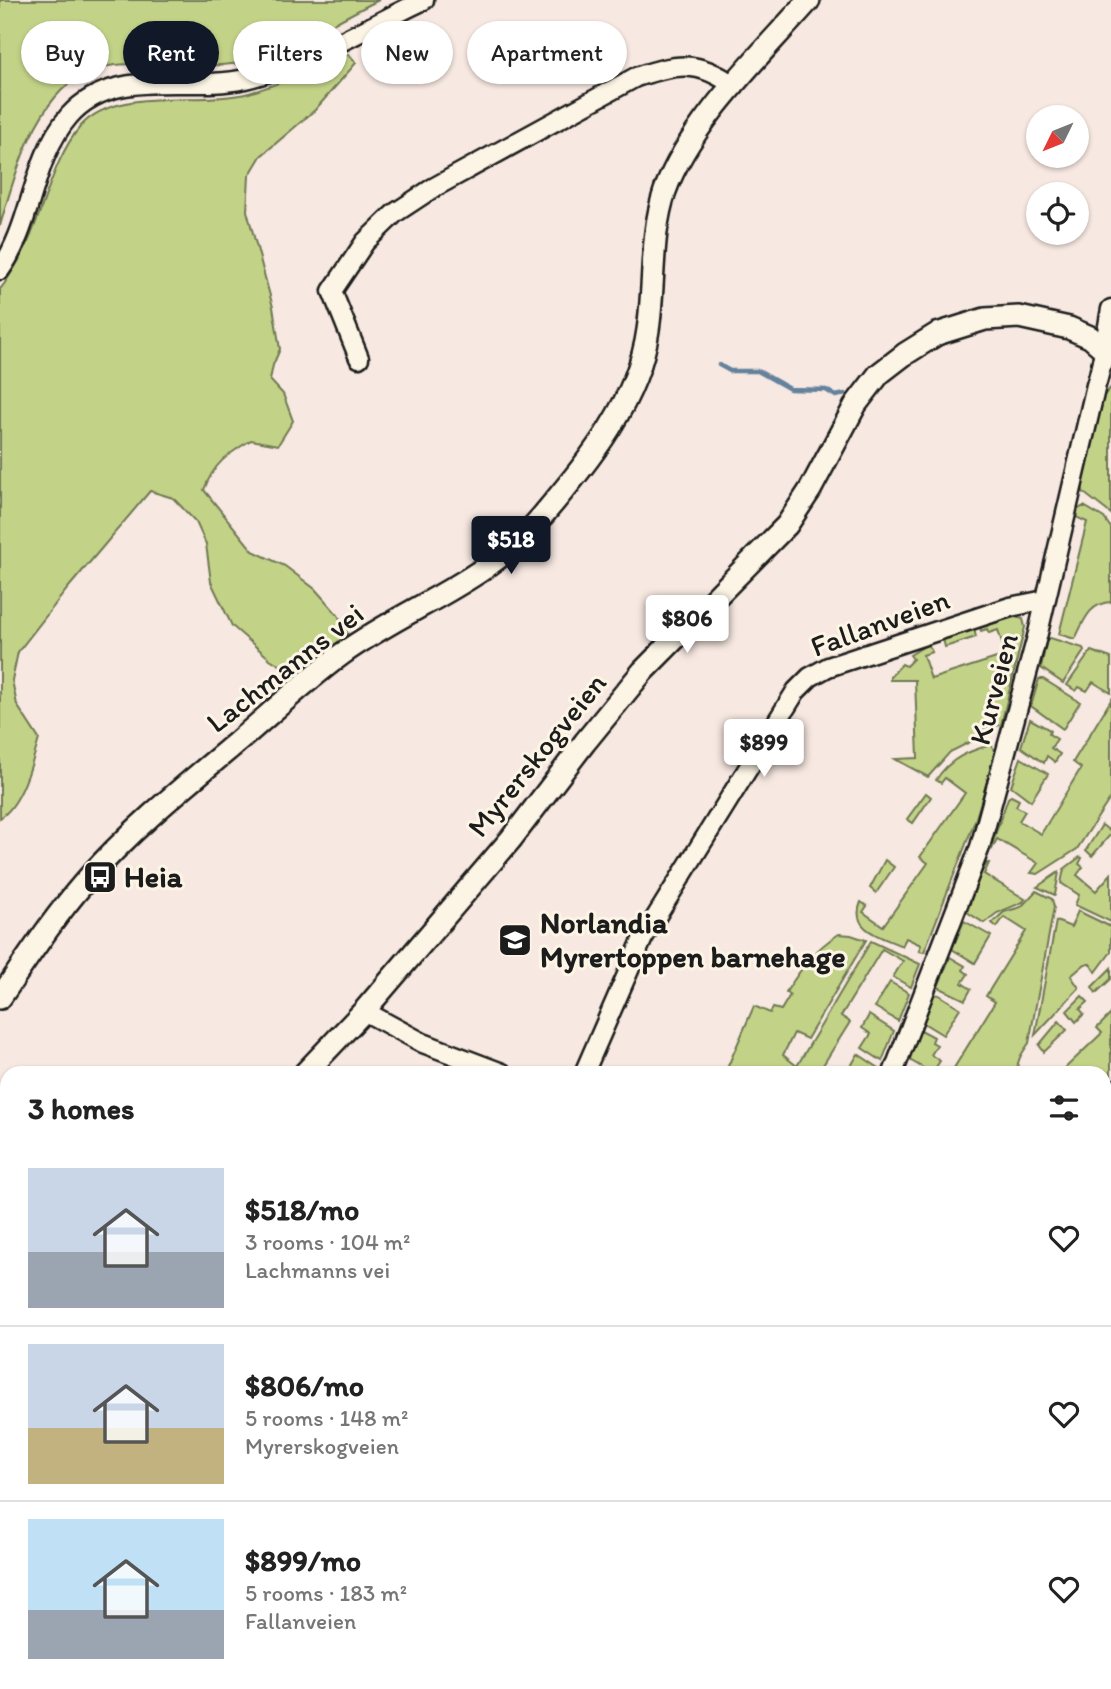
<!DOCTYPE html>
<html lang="en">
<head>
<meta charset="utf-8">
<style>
  body { margin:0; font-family:Itim,sans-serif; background:#f6f6f6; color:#222; height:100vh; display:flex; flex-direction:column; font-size:26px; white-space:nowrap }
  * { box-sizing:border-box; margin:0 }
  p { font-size:23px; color:#767676 }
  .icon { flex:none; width:38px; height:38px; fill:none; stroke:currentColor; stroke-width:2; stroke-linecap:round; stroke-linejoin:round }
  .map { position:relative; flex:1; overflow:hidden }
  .sheet { position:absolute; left:0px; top:1066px; width:1111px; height:625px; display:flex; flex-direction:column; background:#fff; border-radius:21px 21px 0 0; box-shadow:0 2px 5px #0004 }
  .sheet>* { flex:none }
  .top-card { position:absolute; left:21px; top:21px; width:700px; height:63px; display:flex; gap:14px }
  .needle { width:46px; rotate:227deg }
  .controls { position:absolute; left:1026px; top:105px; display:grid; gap:14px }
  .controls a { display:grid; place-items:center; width:63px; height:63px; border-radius:50%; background:#fff; box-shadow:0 2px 5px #0004; font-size:35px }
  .price { position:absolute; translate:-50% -60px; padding:0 16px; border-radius:7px; background:#fff; color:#222; font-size:23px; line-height:46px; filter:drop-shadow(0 2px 4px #0008) }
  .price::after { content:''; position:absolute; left:50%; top:42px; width:21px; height:16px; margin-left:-10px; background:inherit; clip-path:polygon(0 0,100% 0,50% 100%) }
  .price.selected { background:#111827; color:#fff }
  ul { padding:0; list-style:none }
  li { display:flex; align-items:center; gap:21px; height:175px; padding:0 28px }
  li+li { border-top:2px solid #e0e0e0 }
  li span { display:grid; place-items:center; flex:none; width:196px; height:140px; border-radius:0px; color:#555 }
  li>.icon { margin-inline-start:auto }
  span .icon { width:84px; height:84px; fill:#fffc; stroke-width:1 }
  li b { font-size:30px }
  h2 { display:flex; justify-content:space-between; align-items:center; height:84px; padding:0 28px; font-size:30px }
  .pill { padding:0 24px; border-radius:32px; background:#fff; box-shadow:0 2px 5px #0004; font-size:24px; line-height:63px }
  .pill.selected { background:#111827; color:#fff }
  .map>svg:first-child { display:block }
  .green { fill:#c2d388; stroke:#6f7852; stroke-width:2 }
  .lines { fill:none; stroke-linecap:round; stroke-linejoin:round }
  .stream { stroke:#65829c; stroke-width:4.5 }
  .minor-casing { stroke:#1c1c1c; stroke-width:23 }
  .tertiary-casing { stroke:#1c1c1c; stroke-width:26 }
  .minor { stroke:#fcf5e5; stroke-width:18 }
  .tertiary { stroke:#fcf5e5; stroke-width:21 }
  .labels { text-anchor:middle; stroke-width:6; stroke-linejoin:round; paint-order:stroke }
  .street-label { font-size:30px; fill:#1c1c1c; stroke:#fcf5e5 }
  .poi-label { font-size:30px; font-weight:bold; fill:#1c1c1c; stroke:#fcf5e5; text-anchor:start }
</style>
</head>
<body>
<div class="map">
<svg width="1111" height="1689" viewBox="0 0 1111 1689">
  <rect width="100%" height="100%" fill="#f7e8e1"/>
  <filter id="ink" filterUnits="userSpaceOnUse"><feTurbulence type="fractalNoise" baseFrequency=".0143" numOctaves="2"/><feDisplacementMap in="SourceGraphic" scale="14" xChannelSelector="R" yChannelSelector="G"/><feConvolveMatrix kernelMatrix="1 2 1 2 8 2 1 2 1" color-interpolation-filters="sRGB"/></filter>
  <g filter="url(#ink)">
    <g class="green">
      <path d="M 0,0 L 379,0 C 340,18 294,49 254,60 C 220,69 188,64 153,64 C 131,64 106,63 85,73 C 35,98 14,176 0,226 Z"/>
      <path d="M 349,54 L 356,63 L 315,110 L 261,156 L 249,176 L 247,211 L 273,307 L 280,349 L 273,365 L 270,380 L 283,394 L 293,421 L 278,445 L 251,440 C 227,455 214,463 204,490 L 253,551 L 285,566 L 315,589 L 338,615 L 350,638 L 297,676 L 270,659 L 232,626 L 211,582 L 206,544 L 196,522 L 173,498 L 150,491 L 68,588 L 18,652 L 12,680 L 17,705 L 39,739 C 32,763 22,804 0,818 L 0,289 C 6,283 10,274 15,267 C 42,224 49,164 80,127 C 115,85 201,106 249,93 C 283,83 316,68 349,54 Z"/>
      <path d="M 1111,387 L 1111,514 L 1084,493 L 1082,488 L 1103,397 Z"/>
      <path d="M 1084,506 L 1104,518 L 1111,528 L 1111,602 C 1089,603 1084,621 1075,639 L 1059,634 L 1087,522 L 1076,517 L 1077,510 Z"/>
      <path d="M 1015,617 L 1023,619 L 1025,627 L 1001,725 L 982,729 L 984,735 L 950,752 L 928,777 L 895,759 L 918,758 L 915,680 L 890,680 L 890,677 L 902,664 L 906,666 L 913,659 L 910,655 L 928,644 L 932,652 L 923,655 L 931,679 L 1006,655 L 998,630 L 989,633 L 987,629 L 981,631 L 980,627 Z"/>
      <path d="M 974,629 L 976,637 L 945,647 L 943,639 Z"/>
      <path d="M 1050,638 L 1083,648 L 1084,651 L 1063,683 L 1041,668 L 1047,639 Z"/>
      <path d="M 1091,651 L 1111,658 L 1111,693 L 1093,682 L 1087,691 L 1079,687 L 1076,691 L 1067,685 Z"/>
      <path d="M 1039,679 L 1043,679 L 1080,702 L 1063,729 L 1031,706 Z"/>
      <path d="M 1111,700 L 1111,797 L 1077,849 L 1038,874 L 1031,873 L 1038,863 L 997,839 L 992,849 L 991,847 L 1008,798 L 1011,796 L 1019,800 L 1016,806 L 1025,811 L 1019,821 L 1041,834 L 1081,768 L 1073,762 Z"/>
      <path d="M 1030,719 L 1050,730 L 1049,734 L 1057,739 L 1051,748 L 1060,754 L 1055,762 L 1047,756 L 1044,763 L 1021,747 Z"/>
      <path d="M 991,745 L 996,752 L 976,818 L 924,952 L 919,951 L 921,945 L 906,938 L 902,946 C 882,937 849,930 861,902 L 867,906 L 863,912 L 883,926 L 928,863 L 920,857 L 965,793 L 945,778 L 941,783 L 936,780 C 949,759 968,751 991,745 Z"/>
      <path d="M 1021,758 L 1048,774 L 1031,801 L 1011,786 Z"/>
      <path d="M 926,793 L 931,797 L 913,823 L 907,819 Z"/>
      <path d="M 1102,825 L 1111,832 L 1111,834 L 1092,856 L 1086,850 Z"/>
      <path d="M 1080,857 L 1082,858 L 1079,864 L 1083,867 L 1077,875 L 1096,891 L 1111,874 L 1111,922 L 1075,905 L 1079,895 L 1061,883 L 1064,869 Z"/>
      <path d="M 885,860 L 894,867 L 876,893 L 870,888 Z"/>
      <path d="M 987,863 L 989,863 L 984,874 L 1025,899 L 1023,902 L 997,913 L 984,923 L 967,912 L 980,874 Z"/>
      <path d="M 1059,872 L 1055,895 L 1037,887 Z"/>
      <path d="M 1036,891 L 1052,899 L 1054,907 L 1029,1043 C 1023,1052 1015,1062 1018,1073 L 962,1073 L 954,1068 L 995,1002 L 986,996 L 1026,931 L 1004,917 L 997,927 L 992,923 L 1004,912 L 1021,907 Z"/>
      <path d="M 1078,911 L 1111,927 L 1111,952 L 1096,972 L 1090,964 L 1085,964 L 1071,976 L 1079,988 L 1035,1035 L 1056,921 L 1071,927 Z"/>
      <path d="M 964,921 L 991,936 L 975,963 L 952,949 Z"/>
      <path d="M 839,934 L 851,935 L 866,940 L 807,1039 L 794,1033 L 783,1055 L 797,1066 L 871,941 L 920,964 L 911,987 L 893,977 L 903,961 L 882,949 L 841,1016 L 850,1022 L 818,1073 L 725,1073 L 754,1006 L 770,1013 L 773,1008 L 781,1010 L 790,995 L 786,992 C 801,969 814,949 839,934 Z"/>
      <path d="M 950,957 L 965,966 L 963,970 L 968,974 L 962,983 L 971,989 L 965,1000 L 938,987 Z"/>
      <path d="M 1111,968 L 1111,979 L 1096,993 L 1092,987 Z"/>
      <path d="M 890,982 L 909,993 L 898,1021 L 875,1007 Z"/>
      <path d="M 933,994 L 939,995 L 960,1008 L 943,1035 L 922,1022 Z"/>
      <path d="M 1082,996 L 1088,1002 L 1080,1009 L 1084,1014 L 1076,1022 L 1067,1011 Z"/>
      <path d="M 1111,1014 L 1111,1076 L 1104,1079 L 1104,1073 L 1060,1073 L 1102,1033 L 1097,1028 Z"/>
      <path d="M 869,1015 L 894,1031 L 882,1061 L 862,1048 L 871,1034 L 862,1028 Z"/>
      <path d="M 1059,1021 L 1067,1030 L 1044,1052 L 1039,1045 Z"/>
      <path d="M 919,1029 L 934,1037 L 932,1042 L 937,1045 L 931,1055 L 940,1061 L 932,1073 L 908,1059 Z"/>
      <path d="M 858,1054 L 879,1068 L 878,1073 L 847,1073 Z"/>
      <path d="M 1111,1219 L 1111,1342 L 1104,1345 L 1104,1222 Z"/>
      <path d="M 1111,1400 L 1111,1506 L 1104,1512 L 1104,1404 Z"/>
      <path d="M 4,1475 L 7,1478 L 7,1562 L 0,1569 L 0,1478 Z"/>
      <path d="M 1104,1547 L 1111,1557 L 1111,1596 L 1104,1604 Z"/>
      <path d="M 708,1684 L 1052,1684 L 1050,1689 L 711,1689 Z"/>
    </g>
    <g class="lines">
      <path class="stream" d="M 719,365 L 730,371 L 758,371 L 790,389 L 826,390 L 836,396 L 845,394"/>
      <g class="minor-casing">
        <g id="minor">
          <path d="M 0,270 C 33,224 31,160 69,116 C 114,65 187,92 245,79 C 302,66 370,26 424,0"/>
          <path d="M 359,358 L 332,291 L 365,242 L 395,213 L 433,188 L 636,77 C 675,64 698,59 734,86"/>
          <path d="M 364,1011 L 423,1043 L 502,1073"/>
          <path d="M 584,1073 L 643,938 L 796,691 L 810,677 L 828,667 L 1010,607 L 1045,600"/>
          <path d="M 893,1073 L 980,847 L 1038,633 L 1096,385 C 1104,361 1106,334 1111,309"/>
          <path d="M 1104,1093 L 1111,1089"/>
          <path d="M 703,1684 L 706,1689"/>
          <path d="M 100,1689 L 106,1684"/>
          <path d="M 357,1689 L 358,1684"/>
          <path d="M 518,1689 L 524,1684"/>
        </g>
      </g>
      <g class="tertiary-casing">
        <g id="tertiary">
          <path d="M 0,998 C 27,959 52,920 83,884 C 128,832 182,788 235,744 C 270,714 305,681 342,654 C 413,603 486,584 544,514 C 589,460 638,402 648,330 C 655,285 650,235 665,191 C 690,122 761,55 809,0"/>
          <path d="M 305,1073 L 364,1011 L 511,839 L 585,742 L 643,671 L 787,525 L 810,490 L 856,404 L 879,374 L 905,354 L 937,334 L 985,319 L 1019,317 L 1069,328 L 1090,337 L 1111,355"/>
          <path d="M 0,1302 L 7,1299"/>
        </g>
      </g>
      <use href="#minor" class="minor"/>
      <use href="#tertiary" class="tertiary"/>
    </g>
  </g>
  <defs>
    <g id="bus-square" transform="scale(1.75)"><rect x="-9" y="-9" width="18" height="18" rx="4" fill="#1c1c1c" stroke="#fcf5e5"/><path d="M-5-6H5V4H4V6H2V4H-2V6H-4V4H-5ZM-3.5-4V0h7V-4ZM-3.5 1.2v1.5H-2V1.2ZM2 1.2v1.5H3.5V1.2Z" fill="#fff"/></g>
    <g id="school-square" transform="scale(1.75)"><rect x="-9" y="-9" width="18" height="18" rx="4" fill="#1c1c1c" stroke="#fcf5e5"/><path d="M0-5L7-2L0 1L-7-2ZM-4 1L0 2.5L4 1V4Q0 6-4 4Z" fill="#fff"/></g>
  </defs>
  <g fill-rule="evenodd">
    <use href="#bus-square" x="100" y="877"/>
    <use href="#school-square" x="515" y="940"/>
  </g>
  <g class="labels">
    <g class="street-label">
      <text transform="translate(880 623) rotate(-20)" y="10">Fallanveien</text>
      <text transform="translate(285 668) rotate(-38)" y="10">Lachmanns vei</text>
      <text transform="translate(994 689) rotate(-75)" y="10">Kurveien</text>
      <text transform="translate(537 755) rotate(-51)" y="10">Myrerskogveien</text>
    </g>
    <g class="poi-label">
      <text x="124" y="887">Heia</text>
      <text x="540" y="933">Norlandia<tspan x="540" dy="34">Myrertoppen barnehage</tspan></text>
    </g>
  </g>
</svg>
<div class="controls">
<a><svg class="needle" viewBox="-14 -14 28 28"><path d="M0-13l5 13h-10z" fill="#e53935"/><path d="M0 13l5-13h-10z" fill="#767676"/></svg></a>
<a><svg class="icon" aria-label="locate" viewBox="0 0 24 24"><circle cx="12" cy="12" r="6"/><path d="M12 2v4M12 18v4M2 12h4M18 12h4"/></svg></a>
</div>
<b class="price selected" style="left:511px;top:576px">$518</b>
<b class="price" style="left:687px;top:655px">$806</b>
<b class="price" style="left:764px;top:779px">$899</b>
<div class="top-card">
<a class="pill">Buy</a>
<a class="pill selected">Rent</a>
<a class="pill">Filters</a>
<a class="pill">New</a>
<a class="pill">Apartment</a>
</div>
<section class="sheet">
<h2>3 homes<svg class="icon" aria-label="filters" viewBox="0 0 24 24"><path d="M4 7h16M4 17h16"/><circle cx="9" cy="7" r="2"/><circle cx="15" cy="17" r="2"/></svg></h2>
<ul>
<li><span style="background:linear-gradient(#c9d6e8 60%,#9aa5b1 0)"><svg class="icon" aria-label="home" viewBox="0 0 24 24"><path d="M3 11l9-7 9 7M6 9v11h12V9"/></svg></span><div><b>$518/mo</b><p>3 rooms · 104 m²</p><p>Lachmanns vei</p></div><svg class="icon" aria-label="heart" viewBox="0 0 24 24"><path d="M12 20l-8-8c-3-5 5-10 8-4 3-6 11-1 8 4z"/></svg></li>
<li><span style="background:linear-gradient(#c9d6e8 60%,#c2b280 0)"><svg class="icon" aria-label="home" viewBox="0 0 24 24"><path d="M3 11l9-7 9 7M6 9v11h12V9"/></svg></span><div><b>$806/mo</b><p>5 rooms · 148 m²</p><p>Myrerskogveien</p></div><svg class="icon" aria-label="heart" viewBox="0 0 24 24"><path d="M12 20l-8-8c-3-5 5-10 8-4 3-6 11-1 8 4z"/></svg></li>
<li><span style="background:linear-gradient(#bfe0f5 65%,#9aa5b1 0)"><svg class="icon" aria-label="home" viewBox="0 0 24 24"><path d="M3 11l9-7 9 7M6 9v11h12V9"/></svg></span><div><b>$899/mo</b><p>5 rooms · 183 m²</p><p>Fallanveien</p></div><svg class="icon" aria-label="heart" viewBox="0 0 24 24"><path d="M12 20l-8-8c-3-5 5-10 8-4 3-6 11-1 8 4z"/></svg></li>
</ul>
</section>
</div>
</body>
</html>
